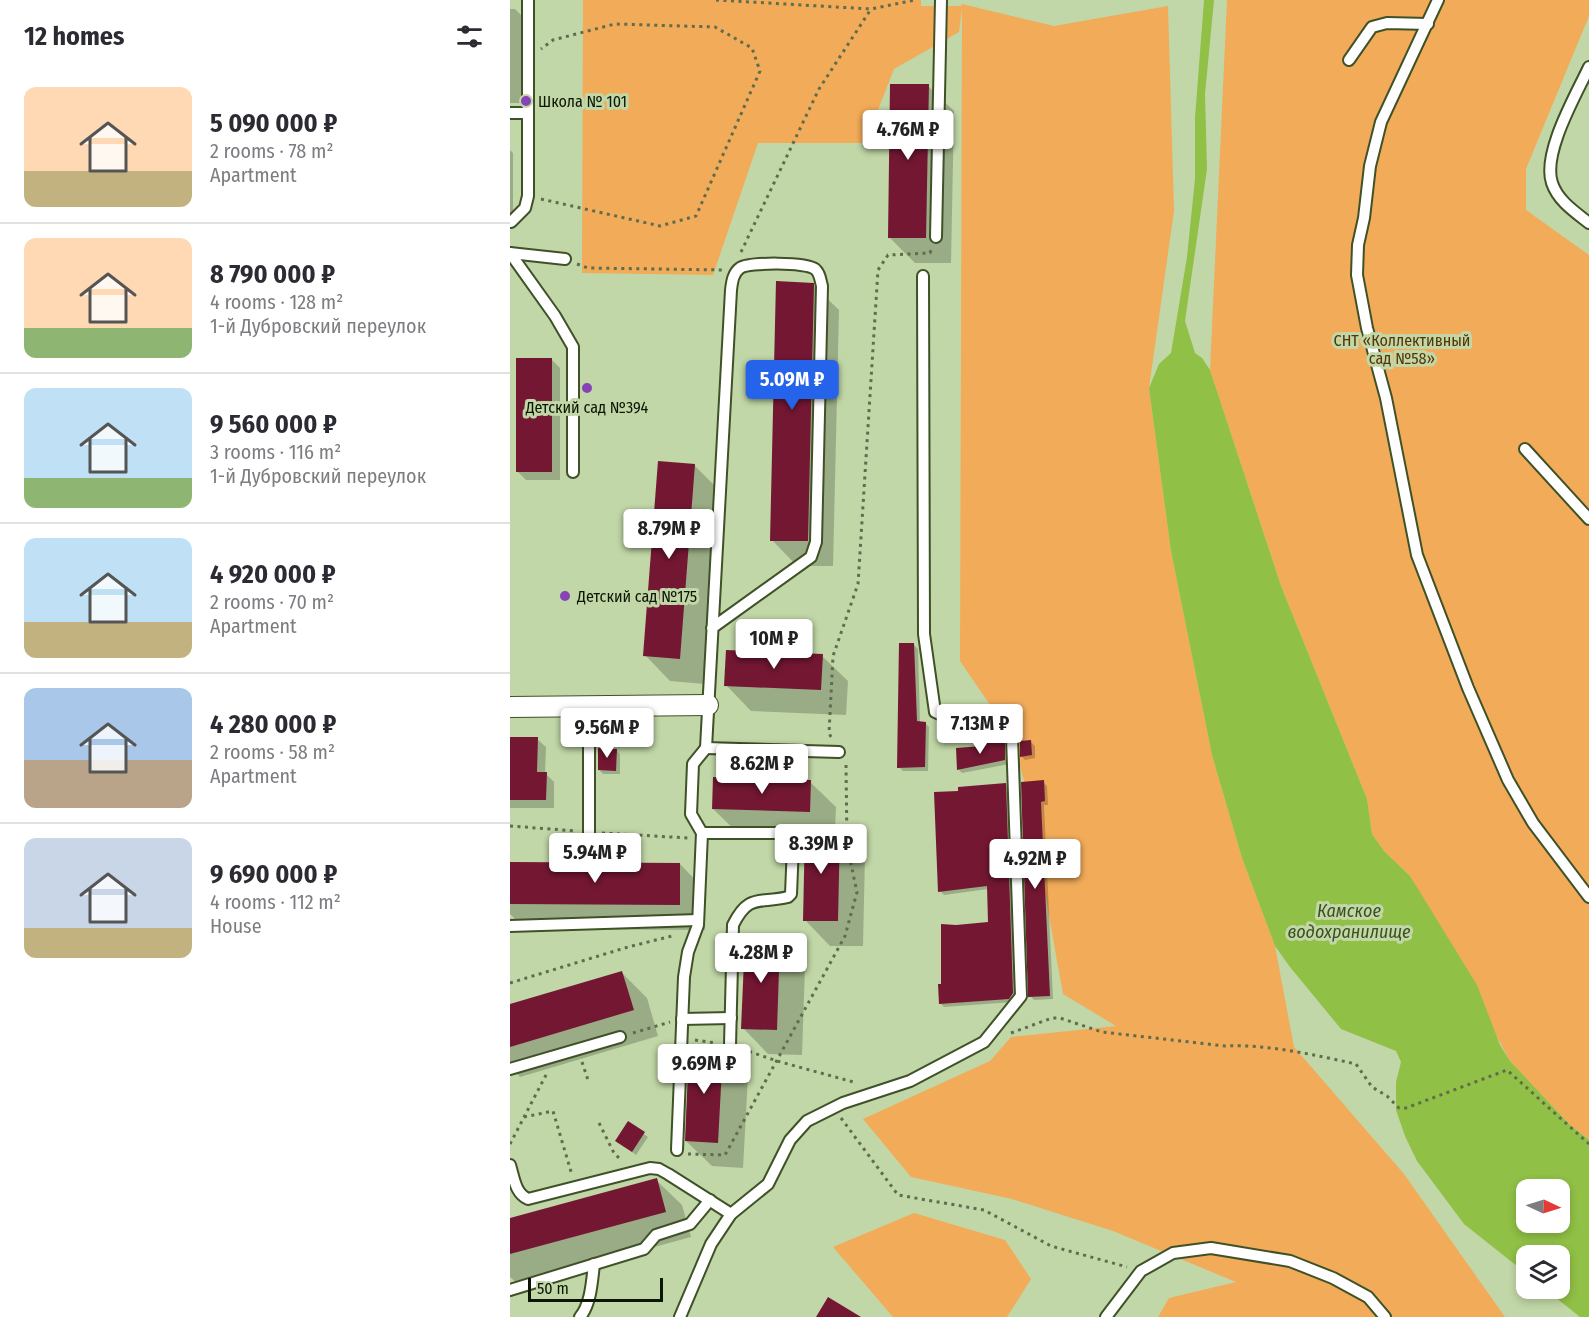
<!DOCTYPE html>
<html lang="en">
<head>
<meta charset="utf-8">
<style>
  body { margin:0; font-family:"Fira Sans Condensed",sans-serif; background:#f7f7f7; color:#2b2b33; height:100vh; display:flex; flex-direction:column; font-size:22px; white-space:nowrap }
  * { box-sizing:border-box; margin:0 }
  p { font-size:20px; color:#7c7c81 }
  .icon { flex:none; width:33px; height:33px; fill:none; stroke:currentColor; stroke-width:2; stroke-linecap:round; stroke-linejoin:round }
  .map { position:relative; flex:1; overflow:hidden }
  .side { display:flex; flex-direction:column; background:#fff; width:510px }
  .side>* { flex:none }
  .needle { width:39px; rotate:94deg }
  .controls { position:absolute; left:1006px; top:1179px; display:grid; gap:12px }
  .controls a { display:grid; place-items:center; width:54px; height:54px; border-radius:12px; background:#fff; box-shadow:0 3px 9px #0003; font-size:30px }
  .scale { position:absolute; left:18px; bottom:15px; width:135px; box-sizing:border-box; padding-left:6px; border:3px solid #0d1504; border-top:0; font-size:16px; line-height:21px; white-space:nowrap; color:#0d1504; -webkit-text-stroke:4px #c1d7a7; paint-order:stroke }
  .price { position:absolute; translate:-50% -51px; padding:0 14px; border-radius:6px; background:#fff; color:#222; font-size:20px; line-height:39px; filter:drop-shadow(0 2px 3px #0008) }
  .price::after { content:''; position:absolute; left:50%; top:36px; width:18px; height:14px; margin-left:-9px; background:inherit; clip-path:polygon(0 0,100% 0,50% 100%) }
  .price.selected { background:#2563eb; color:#fff }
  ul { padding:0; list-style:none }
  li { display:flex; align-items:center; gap:18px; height:150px; padding:0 24px }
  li+li { border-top:2px solid #e1e1e2 }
  li span { display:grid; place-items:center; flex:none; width:168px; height:120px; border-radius:12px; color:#555 }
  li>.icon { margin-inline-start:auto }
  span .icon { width:72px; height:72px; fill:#fffc; stroke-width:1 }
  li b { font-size:26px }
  h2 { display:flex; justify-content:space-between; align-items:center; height:72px; padding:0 24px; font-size:26px }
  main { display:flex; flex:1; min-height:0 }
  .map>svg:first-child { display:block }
  .green { fill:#f2ab59 }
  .water { fill:#90c046; fill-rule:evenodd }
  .shadow { fill:#0003 }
  .building { fill:#741733 }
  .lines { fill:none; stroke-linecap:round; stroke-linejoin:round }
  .service-casing { stroke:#3f5127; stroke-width:14 }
  .minor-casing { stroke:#3f5127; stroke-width:22 }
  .path { stroke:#5f6d4e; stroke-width:3; stroke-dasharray:3 4.5; stroke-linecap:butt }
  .service { stroke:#fff; stroke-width:10 }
  .minor { stroke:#fff; stroke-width:20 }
  .poi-dot { fill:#8642b6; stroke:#c1d7a7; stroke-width:2 }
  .labels { text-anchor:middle; stroke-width:6; stroke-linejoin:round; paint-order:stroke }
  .poi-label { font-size:16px; fill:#0d1504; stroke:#c1d7a7; text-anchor:start }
  .park-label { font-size:16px; fill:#573405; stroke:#c1d7a7 }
  .water-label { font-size:18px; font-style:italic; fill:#3b4f1f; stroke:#c1d7a7 }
</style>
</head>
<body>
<main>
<section class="side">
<h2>12 homes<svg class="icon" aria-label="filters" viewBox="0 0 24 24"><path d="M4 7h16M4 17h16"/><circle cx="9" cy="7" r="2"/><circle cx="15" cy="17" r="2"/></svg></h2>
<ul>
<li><span style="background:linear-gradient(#ffd9b3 70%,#c2b280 0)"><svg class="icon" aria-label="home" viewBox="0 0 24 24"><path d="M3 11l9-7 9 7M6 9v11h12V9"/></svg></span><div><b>5 090 000 ₽</b><p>2 rooms · 78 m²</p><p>Apartment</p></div></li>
<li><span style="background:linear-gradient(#ffd9b3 75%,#8fb573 0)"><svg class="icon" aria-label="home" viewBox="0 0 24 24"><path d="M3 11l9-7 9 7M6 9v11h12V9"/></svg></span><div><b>8 790 000 ₽</b><p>4 rooms · 128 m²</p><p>1-й Дубровский переулок</p></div></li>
<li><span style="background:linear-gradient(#bfe0f5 75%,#8fb573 0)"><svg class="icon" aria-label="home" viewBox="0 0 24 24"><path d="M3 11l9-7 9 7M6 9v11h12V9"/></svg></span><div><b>9 560 000 ₽</b><p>3 rooms · 116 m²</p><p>1-й Дубровский переулок</p></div></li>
<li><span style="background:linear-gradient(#bfe0f5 70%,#c2b280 0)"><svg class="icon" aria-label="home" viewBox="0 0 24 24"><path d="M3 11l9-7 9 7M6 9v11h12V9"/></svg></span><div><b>4 920 000 ₽</b><p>2 rooms · 70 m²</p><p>Apartment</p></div></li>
<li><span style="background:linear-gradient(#a9c7e8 60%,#b9a48a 0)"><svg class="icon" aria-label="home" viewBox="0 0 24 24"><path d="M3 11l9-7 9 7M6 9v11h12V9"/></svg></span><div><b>4 280 000 ₽</b><p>2 rooms · 58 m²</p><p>Apartment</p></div></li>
<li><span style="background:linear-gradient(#c9d6e8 75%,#c2b280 0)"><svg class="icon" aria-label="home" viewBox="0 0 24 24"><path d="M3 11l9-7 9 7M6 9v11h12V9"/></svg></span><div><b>9 690 000 ₽</b><p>4 rooms · 112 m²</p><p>House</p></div></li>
</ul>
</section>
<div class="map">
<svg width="1079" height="1317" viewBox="0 0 1079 1317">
  <rect width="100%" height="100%" fill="#c1d7a7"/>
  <g class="green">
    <path d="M 73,0 L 411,0 L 411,6 L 451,6 L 452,4 L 544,26 L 658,6 L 664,211 L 639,388 L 661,551 L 702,755 L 732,858 L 765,946 L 784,1047 L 894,1174 L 995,1317 L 648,1317 L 659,1298 L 726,1282 L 603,1231 L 502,1199 L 401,1177 L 353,1119 L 480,1061 L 501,1037 L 606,1026 L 553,994 L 516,788 L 502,737 L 450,661 L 452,9 L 449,32 L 384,69 L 355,143 L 248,143 L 203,275 L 72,273 Z"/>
    <path d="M 717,0 L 1079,0 L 1079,16 L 1016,169 L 1016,210 L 1079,255 L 1079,1140 L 1060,1125 L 1000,1061 L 900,876 L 874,851 L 862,834 L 857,799 L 771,586 L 700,370 Z"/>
    <path d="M 404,1213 L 495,1240 L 521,1279 L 497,1317 L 383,1317 L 323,1247 Z"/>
  </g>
  <path class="water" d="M 694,0 L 704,0 L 695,94 L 697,169 L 675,321 L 685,353 L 692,358 L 700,370 L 771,586 L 857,799 L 862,834 L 874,851 L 900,876 L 967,985 L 990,1045 L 1000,1061 L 1060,1125 L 1079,1140 L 1079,1317 L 1070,1317 L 1035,1289 L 1050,1288 L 1050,1256 L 1017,1256 L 1017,1274 L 954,1224 L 907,1161 L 895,1136 L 886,1110 L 886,1082 L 891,1062 L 886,1051 L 831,1029 L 780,967 L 765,946 L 732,858 L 702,755 L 661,551 L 639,388 L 649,364 L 661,353 L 677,257 L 685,179 L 685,118 ZM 1017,1190 L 1050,1190 L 1050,1222 L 1017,1222 Z"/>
  <g class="shadow">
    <path d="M 0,9 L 5,9 L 18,22 L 18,103 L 0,103 Z"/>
    <path d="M 418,86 L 444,111 L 441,263 L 405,263 L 379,237 Z"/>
    <path d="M 0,150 L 3,153 L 3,229 L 0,229 Z"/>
    <path d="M 303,285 L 329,310 L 323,566 L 287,566 L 262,540 Z"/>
    <path d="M 42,360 L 50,368 L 50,480 L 16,480 L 8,472 Z"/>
    <path d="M 184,465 L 210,491 L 195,684 L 160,681 L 135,655 Z"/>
    <path d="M 404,645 L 408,649 L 410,723 L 415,723 L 419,727 L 418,771 L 393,771 L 389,767 Z"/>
    <path d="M 312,656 L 338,681 L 336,715 L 241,711 L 216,685 Z"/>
    <path d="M 0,738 L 27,739 L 36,747 L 35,773 L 44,782 L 44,808 L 0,808 Z"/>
    <path d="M 521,742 L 525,746 L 525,758 L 515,760 L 512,757 Z"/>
    <path d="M 494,745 L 498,749 L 499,764 L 452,773 L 449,770 Z"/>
    <path d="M 106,750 L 110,754 L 110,774 L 93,774 L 89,770 Z"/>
    <path d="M 300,782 L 326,807 L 325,830 L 329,830 L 355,856 L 353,946 L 320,946 L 295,920 L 296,836 L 229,834 L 203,809 Z"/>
    <path d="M 533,782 L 537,786 L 538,805 L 534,805 L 543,999 L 524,1000 L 520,996 L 513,784 Z"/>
    <path d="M 496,785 L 499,789 L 507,998 L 503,1002 L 434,1007 L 430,1003 L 433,985 L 479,923 L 478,889 L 434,895 L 430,891 L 449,792 Z"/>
    <path d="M 0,863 L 170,864 L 195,890 L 195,930 L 15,929 L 0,914 Z"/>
    <path d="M 270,941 L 295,967 L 292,1055 L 258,1054 L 233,1028 Z"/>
    <path d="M 112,973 L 137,998 L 148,1036 L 10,1077 L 0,1066 L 0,1005 Z"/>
    <path d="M 212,1051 L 238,1076 L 233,1168 L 202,1166 L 176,1141 Z"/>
    <path d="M 119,1123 L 138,1137 L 126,1155 L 107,1141 Z"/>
    <path d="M 146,1180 L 172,1205 L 181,1237 L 8,1284 L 0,1277 L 0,1220 Z"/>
  </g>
  <g class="building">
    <path d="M 380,84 L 419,84 L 416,238 L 378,238 Z"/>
    <path d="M 266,281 L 304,283 L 298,541 L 260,541 Z"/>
    <rect x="6" y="358" width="36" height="114"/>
    <path d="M 148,461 L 185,464 L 170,659 L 133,656 Z"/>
    <path d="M 389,643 L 404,643 L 407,721 L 416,722 L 415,767 L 387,768 Z"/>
    <path d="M 216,650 L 313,654 L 311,690 L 214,686 Z"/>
    <path d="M 0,737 L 28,737 L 27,772 L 37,772 L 36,800 L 0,800 Z"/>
    <path d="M 521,740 L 522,755 L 510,757 L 510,741 Z"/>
    <path d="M 472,742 L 495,743 L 495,760 L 447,770 L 446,748 L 472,746 Z"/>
    <path d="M 88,748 L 107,749 L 106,771 L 88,770 Z"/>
    <path d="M 203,777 L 301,780 L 300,812 L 202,809 Z"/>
    <path d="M 534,780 L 535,801 L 531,802 L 540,996 L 518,997 L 511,782 Z"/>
    <path d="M 496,783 L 503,993 L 499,999 L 429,1004 L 428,984 L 431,984 L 431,924 L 446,925 L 478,922 L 477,886 L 428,892 L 424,792 L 448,791 L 448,787 Z"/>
    <path d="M 295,828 L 330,829 L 328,921 L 293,921 Z"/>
    <path d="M 0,862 L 170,863 L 170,905 L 0,904 Z"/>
    <path d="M 235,938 L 270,940 L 267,1030 L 231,1029 Z"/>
    <path d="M 112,971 L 124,1010 L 0,1047 L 0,1004 Z"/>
    <path d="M 179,1047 L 213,1049 L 208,1143 L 175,1141 Z"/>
    <path d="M 118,1121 L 135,1132 L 122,1152 L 105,1141 Z"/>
    <path d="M 147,1178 L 156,1212 L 0,1254 L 0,1218 Z"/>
    <path d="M 318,1297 L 351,1317 L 306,1317 Z"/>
  </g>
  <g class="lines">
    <g class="service-casing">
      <g id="service">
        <path d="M 928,0 L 871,122 L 860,166 L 854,218 L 848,245 L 847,275 L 857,328 L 876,398 L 907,555 L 958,688 L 998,780 L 1023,823 L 1079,897"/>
        <path d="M 839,60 L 862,27 L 877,23 L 918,24"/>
        <path d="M 1079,67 C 1066,95 1032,153 1042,183 C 1048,201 1065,212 1079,223"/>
        <path d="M 0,113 L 17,113"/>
        <path d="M 1,222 L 15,208 L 18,196 L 18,0"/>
        <path d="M 426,237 L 431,0"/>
        <path d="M 0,253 L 45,316 L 63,347 L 63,472"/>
        <path d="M 0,253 L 55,259"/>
        <path d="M 1015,449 L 1079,519"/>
        <path d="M 196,748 L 329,752"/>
        <path d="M 192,833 L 272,833 L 281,837 L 283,845 L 281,894 L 278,897 C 249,904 239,893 223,925 L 220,1045"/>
        <path d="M 79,846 L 79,706"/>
        <path d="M 0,926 L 188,920"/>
        <path d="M 172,1019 L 221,1018"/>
        <path d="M 0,1069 L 110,1037"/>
        <path d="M 167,1150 L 174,977 L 178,952 L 188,925 L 192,833 L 181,814 L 183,764 L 196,748 L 221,290 C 222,282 223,273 230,268 C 239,262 296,262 305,269 C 310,273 310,279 312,286 L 306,542 L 301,557 L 294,562 L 202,628"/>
        <path d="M 0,1165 C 4,1178 5,1193 18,1199 L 140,1168 L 149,1169 L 158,1174 L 221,1214"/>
        <path d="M 0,1290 L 134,1249 L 146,1235 L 180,1224 L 200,1200"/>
        <path d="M 70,1317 C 81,1304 82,1281 84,1264"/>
        <path d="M 170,1317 L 201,1244 L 221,1214 L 258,1184 L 280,1140 L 297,1121 L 333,1103 L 400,1081 L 474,1042 L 511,996 L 502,737 L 466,731 L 425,712 L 414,634 L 413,276"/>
        <path d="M 596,1317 L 631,1271 L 663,1253 L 701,1248 L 780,1261 L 823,1278 L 858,1297 L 875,1317"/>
      </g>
    </g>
    <g class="minor-casing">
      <path id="minor" d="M 0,707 L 198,705"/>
    </g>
    <g class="path">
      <path d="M 206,0 L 361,9 L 405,0"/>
      <path d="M 31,199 L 150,226 L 186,216 L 250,71 L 242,48 L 205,27 L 105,24 L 43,40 L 31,49"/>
      <path d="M 231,252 L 309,89 L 361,9"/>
      <path d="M 67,264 L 78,268 L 213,270"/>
      <path d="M 321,737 L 319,733 L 323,656 L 348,584 L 368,270 L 378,255 L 420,253 L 421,250"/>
      <path d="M 0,826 L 67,831"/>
      <path d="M 92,833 L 178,838"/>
      <path d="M 0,983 L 118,947 L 162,936"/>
      <path d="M 123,1033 L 160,1022"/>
      <path d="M 501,1033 L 542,1018 L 550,1018 L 592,1032 L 715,1046 C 757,1044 805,1055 846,1064 L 862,1087 L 877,1096 L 889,1108 L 896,1108 L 997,1070 L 1079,1144"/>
      <path d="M 185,1040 L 206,1043"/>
      <path d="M 232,1049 L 267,1061 L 347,1083"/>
      <path d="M 72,1062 L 78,1080"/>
      <path d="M 14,1117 L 43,1111 L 62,1175"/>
      <path d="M 331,1118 L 388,1195 L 474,1210 L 541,1246 L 617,1267"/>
      <path d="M 89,1123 L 104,1153 L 111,1160"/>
      <path d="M 0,1144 L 37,1073"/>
      <path d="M 178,1154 L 215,1155 L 335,936 L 347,892 L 337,846 L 336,764"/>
    </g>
    <use href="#service" class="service"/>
    <use href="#minor" class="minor"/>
  </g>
  <g class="poi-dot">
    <circle cx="16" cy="101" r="6"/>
    <circle cx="77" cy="388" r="6"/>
    <circle cx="55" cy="596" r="6"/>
  </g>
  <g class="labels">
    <g class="poi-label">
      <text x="28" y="107">Школа № 101</text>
      <text x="77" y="413" text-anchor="middle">Детский сад №394</text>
      <text x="67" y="602">Детский сад №175</text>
    </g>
    <g class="park-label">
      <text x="892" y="346">СНТ «Коллективный<tspan x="892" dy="18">сад №58»</tspan></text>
    </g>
    <g class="water-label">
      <text x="839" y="917">Камское<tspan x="839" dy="21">водохранилище</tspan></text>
    </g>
  </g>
</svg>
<div class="controls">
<a><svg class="needle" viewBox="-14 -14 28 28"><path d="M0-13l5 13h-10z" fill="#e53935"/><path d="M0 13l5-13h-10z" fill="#7c7c81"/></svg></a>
<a><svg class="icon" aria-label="layers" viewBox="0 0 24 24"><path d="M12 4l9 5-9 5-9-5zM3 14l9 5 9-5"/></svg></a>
</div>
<div class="scale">50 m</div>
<b class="price" style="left:398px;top:161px">4.76M ₽</b>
<b class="price selected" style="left:282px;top:411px">5.09M ₽</b>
<b class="price" style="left:159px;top:560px">8.79M ₽</b>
<b class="price" style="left:264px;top:670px">10M ₽</b>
<b class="price" style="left:470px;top:755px">7.13M ₽</b>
<b class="price" style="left:97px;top:759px">9.56M ₽</b>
<b class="price" style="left:252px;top:795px">8.62M ₽</b>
<b class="price" style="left:311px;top:875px">8.39M ₽</b>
<b class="price" style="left:85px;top:884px">5.94M ₽</b>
<b class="price" style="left:525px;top:890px">4.92M ₽</b>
<b class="price" style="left:251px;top:984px">4.28M ₽</b>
<b class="price" style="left:194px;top:1095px">9.69M ₽</b>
</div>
</main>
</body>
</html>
